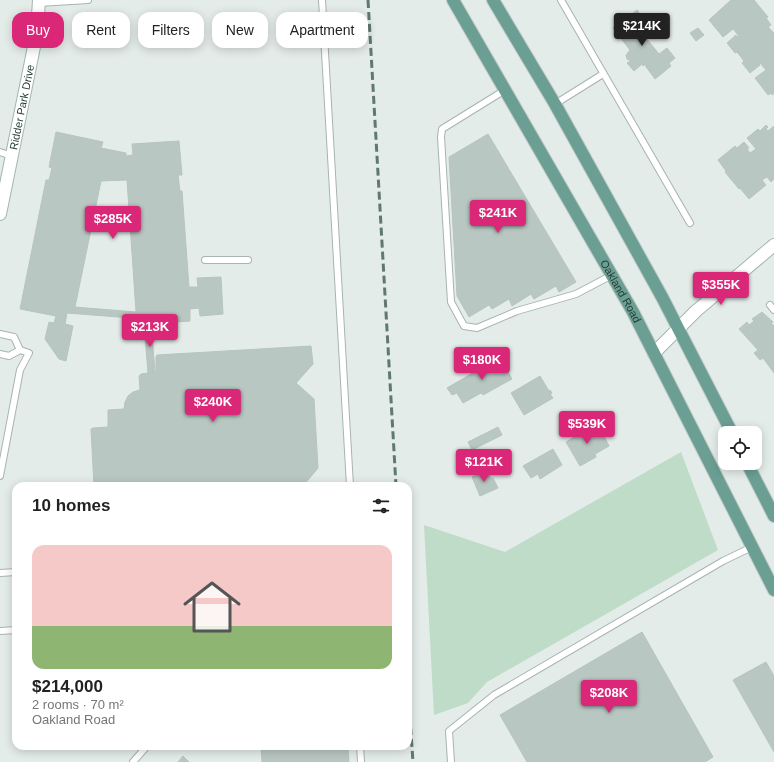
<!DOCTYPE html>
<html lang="en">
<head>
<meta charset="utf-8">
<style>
  body { margin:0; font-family:Arial,sans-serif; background:#f2f2f2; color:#222; height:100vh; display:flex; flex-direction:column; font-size:15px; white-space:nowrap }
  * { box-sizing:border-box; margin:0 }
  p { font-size:13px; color:#767676 }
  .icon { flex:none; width:22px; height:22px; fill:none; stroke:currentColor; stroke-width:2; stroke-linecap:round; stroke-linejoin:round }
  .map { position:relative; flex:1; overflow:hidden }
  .panel { position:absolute; left:12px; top:482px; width:400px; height:268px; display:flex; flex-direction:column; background:#fff; border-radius:12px; box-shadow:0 2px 10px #0003 }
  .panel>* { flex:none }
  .banner { position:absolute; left:12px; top:12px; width:400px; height:36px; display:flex; gap:8px }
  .tools { position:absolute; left:718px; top:426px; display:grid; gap:8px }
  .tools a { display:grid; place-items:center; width:44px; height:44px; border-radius:8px; background:#fff; box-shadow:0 2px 10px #0003; font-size:20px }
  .price { position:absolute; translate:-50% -34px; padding:0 9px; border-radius:4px; background:#db2777; color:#fff; font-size:13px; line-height:26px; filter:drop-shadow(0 1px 2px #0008) }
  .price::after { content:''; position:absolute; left:50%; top:24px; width:12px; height:9px; margin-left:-6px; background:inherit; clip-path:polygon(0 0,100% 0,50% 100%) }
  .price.on { background:#222; color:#fff }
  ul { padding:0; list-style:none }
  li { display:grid; align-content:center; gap:8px; height:212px; padding:0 20px }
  li span { display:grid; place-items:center; height:124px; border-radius:12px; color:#555 }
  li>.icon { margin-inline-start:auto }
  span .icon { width:72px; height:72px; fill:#fffc; stroke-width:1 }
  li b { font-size:17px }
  h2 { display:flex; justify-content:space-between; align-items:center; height:48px; padding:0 20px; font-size:17px }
  .tag { padding:0 14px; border-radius:12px; background:#fff; box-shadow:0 2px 10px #0003; font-size:14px; line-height:36px }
  .tag.on { background:#db2777; color:#fff }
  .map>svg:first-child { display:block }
  .green { fill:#bedcc7 }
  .building { fill:#b9c7c2; stroke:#b6c5c0; fill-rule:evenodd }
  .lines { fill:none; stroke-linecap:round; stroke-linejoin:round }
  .lane-casing { stroke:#a7b4b0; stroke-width:8 }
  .secondary-casing { stroke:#a3b7b1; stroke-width:14 }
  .primary-casing { stroke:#c2c9c7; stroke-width:14 }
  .lane { stroke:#fff; stroke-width:6 }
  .secondary { stroke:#fff; stroke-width:12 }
  .primary { stroke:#6b9f94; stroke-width:12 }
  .rail { stroke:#5f7872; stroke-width:3; stroke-dasharray:8 4; stroke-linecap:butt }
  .labels { text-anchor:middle; stroke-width:3; stroke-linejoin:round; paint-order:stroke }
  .street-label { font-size:11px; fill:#243d37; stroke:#f4f9f7 }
</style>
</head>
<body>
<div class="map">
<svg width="774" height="762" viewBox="0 0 774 762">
  <rect width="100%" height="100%" fill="#e4ece9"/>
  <path class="green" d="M 681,452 L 718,550 L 487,682 L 468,703 L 434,715 L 424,525 L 505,552 Z"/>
  <g class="building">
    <path d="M 731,0 L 754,0 L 768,17 L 766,18 L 771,25 L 768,27 L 774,33 L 774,93 L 772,95 L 771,93 L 768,95 L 755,78 L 766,70 L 760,63 L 759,64 L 760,65 L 750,73 L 742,63 L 744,61 L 737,52 L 735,53 L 727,43 L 736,35 L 737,37 L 739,36 L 733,29 L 723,37 L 709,20 Z"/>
    <path d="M 637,10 L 645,21 L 637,27 L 659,54 L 667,48 L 675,58 L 669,63 L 671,66 L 655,79 L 644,64 L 643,66 L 640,62 L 641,65 L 634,71 L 627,63 L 631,61 L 627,59 L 626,55 L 630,50 L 613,28 L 620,22 L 619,20 L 625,16 L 627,18 Z"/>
    <path d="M 698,28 L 704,35 L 696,41 L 690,33 Z"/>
    <path d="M 766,125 L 768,127 L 766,129 L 768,131 L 774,126 L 774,179 L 771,182 L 767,177 L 762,180 L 766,185 L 749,199 L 740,188 L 739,189 L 725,172 L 726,171 L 718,160 L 735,146 L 737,148 L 744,142 L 749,148 L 747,149 L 750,153 L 756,149 L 747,138 L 758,129 L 760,131 Z"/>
    <path d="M 56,132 L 103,142 L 101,148 L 126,153 L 126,156 L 133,155 L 132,144 L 179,141 L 182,175 L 178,175 L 180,191 L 182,191 L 189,287 L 198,287 L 197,278 L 221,277 L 223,314 L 200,316 L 199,308 L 190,309 L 190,321 L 143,324 L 143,319 L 67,313 L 65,324 L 73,326 L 66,361 L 59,359 L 45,339 L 49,322 L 54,323 L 56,316 L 20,309 L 46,180 L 49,180 L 52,168 L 49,167 ZM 127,180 L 136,312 L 75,307 L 101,181 Z"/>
    <path d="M 488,134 L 576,282 L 559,292 L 556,286 L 534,299 L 531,294 L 512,306 L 509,299 L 492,309 L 489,305 L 469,317 L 457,296 L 449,157 Z"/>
    <path d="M 762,312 L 773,322 L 771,323 L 774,326 L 774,373 L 763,358 L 760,360 L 754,353 L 758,350 L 739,329 L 747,322 L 749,325 L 754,321 L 752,319 Z"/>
    <path d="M 151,323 L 155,372 L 148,373 L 144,324 Z"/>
    <path d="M 311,346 L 313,364 L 296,383 L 314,399 L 318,468 L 303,486 L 94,486 L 91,429 L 93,428 L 108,427 L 108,410 L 124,409 L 125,402 L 128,396 L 133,392 L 140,390 L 139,376 L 141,374 L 156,372 L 156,357 L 157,355 Z"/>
    <path d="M 500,357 L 512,379 L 483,395 L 481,393 L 463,403 L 457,393 L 452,395 L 447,388 Z"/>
    <path d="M 540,376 L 549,391 L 550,390 L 552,393 L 550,394 L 553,398 L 524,415 L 511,393 Z"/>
    <path d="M 593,426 L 598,434 L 602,432 L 609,446 L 595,454 L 596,457 L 580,466 L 566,442 Z"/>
    <path d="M 498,427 L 502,435 L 472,450 L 468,442 Z"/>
    <path d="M 553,449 L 562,465 L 540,479 L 538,474 L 531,478 L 523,466 Z"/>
    <path d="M 486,470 L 491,479 L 493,478 L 498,488 L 480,496 L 472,477 Z"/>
    <path d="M 642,632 L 713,757 L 705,762 L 527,762 L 500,715 Z"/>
    <path d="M 766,662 L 774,676 L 774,752 L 733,680 Z"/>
    <path d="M 261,746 L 348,746 L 349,762 L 262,762 Z"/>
    <path d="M 183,756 L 189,762 L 178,762 Z"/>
  </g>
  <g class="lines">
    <g class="lane-casing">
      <g id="lane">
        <path d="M 322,0 L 350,486"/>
        <path d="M 561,0 L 690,223"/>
        <path d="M 39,3 L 88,0"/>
        <path d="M 505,90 L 442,129 L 441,137 L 451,302 L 464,326 L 477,328 L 517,311 L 576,294 L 612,275"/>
        <path d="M 555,104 L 603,74"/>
        <path d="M 0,152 L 12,156"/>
        <path d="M 205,260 L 248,260"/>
        <path d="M 770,305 L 774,310"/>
        <path d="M 0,334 L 14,337 L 20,350"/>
        <path d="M 0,354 L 9,356 L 20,350 L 29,353 L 20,370 L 0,476"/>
        <path d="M 0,573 L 16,572"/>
        <path d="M 0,631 L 16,630"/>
        <path d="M 360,746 L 361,762"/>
        <path d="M 133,762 L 147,746"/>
        <path d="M 451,762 L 449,731 L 494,695 L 723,561 L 752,547"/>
      </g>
    </g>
    <g class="secondary-casing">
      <g id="secondary">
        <path id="s1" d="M 0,214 L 37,32 L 39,0"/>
        <path d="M 654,353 L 696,311 L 774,245"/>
      </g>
    </g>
    <g class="primary-casing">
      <g id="primary">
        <path id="s2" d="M 453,0 L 633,312 L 774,590"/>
        <path d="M 493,0 L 555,104 L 662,297 L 732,433"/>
        <path d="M 747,463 L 774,516"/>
      </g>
    </g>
    <use href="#lane" class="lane"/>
    <use href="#secondary" class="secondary"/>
    <use href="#primary" class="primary"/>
    <g class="rail">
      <path d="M 368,0 L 396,486"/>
      <path d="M 408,691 L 413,762"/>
    </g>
  </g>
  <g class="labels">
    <g class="street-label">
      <text dy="4" stroke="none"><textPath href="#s1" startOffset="109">Ridder Park Drive</textPath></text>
      <text dy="4" stroke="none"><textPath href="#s2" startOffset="336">Oakland Road</textPath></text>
    </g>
  </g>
</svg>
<div class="tools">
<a><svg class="icon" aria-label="locate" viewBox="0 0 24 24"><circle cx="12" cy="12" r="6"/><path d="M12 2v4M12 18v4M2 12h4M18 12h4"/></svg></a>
</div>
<b class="price on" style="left:642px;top:47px">$214K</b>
<b class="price" style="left:498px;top:234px">$241K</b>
<b class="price" style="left:113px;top:240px">$285K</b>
<b class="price" style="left:721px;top:306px">$355K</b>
<b class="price" style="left:150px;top:348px">$213K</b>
<b class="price" style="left:482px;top:381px">$180K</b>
<b class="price" style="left:213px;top:423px">$240K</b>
<b class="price" style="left:587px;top:445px">$539K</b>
<b class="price" style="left:484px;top:483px">$121K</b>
<b class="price" style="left:609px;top:714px">$208K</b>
<div class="banner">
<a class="tag on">Buy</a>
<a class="tag">Rent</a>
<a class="tag">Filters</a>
<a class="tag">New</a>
<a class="tag">Apartment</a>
</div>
<section class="panel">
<h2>10 homes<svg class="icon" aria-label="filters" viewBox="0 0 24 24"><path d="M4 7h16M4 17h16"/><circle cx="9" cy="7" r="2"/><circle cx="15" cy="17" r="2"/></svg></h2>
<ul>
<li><span style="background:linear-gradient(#f6c9c9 65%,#8fb573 0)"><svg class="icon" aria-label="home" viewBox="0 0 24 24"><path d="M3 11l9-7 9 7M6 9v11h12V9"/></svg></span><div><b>$214,000</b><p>2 rooms · 70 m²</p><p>Oakland Road</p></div></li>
</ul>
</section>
</div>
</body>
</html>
